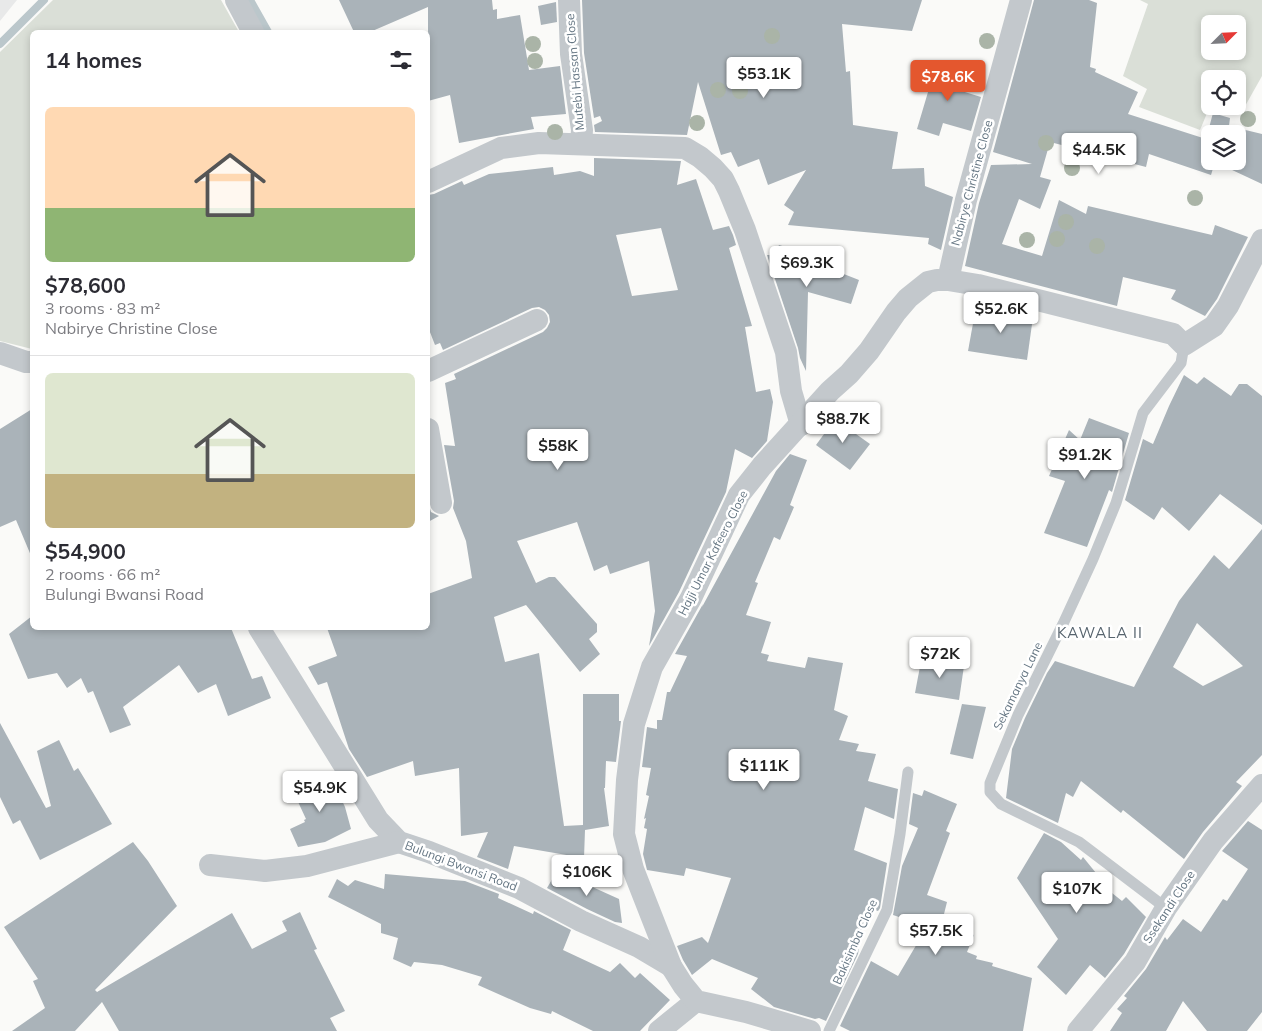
<!DOCTYPE html>
<html lang="en">
<head>
<meta charset="utf-8">
<style>
  body { margin:0; font-family:Mulish,sans-serif; background:#f2f2f3; color:#2b2b33; height:100vh; display:flex; flex-direction:column; font-size:19px; white-space:nowrap }
  * { box-sizing:border-box; margin:0 }
  p { font-size:16px; color:#7c7c81 }
  .icon { flex:none; width:28px; height:28px; fill:none; stroke:currentColor; stroke-width:2; stroke-linecap:round; stroke-linejoin:round }
  .map { position:relative; flex:1; overflow:hidden }
  .drawer { position:absolute; left:30px; top:30px; width:400px; height:600px; display:flex; flex-direction:column; background:#fff; border-radius:8px; box-shadow:0 2px 8px #0003 }
  .drawer>* { flex:none }
  .needle { width:32px; rotate:66deg }
  .tools { position:absolute; left:1201px; top:15px; display:grid; gap:10px }
  .tools a { display:grid; place-items:center; width:45px; height:45px; border-radius:8px; background:#fff; box-shadow:0 2px 8px #0003; font-size:25px }
  .price { position:absolute; translate:-50% -42px; padding:0 11px; border-radius:5px; background:#fff; color:#222; font-size:16px; line-height:32px; filter:drop-shadow(0 1px 2px #0008) }
  .price::after { content:''; position:absolute; left:50%; top:30px; width:15px; height:11px; margin-left:-8px; background:inherit; clip-path:polygon(0 0,100% 0,50% 100%) }
  .price.current { background:#e4572e; color:#fff }
  ul { padding:0; list-style:none }
  li { display:grid; align-content:center; gap:10px; height:265px; padding:0 15px }
  li+li { border-top:1px solid #e1e1e2 }
  li span { display:grid; place-items:center; height:155px; border-radius:8px; color:#555 }
  li>.icon { margin-inline-start:auto }
  span .icon { width:90px; height:90px; fill:#fffc; stroke-width:1 }
  li b { font-size:21px }
  h2 { display:flex; justify-content:space-between; align-items:center; height:60px; padding:0 15px; font-size:21px }
  .map>svg:first-child { display:block }
  .built { fill:#e8e9e9 }
  .green { fill:#dadfd7; fill-rule:evenodd }
  .lines { fill:none; stroke-linecap:round; stroke-linejoin:round }
  .stream { stroke:#bbc7cb; stroke-width:8 }
  .building { fill:#aab3b9; fill-rule:evenodd }
  .service { stroke:#c3c8cc; stroke-width:11 }
  .minor { stroke:#c3c8cc; stroke-width:22 }
  .tree { fill:#aab4a7 }
  .labels { text-anchor:middle; stroke-width:5; stroke-linejoin:round; paint-order:stroke }
  .street-label { font-size:12px; fill:#657683; stroke:#fff }
  .quarter-label { font-size:15px; letter-spacing:1px; fill:#57646e; stroke:#fff }
</style>
</head>
<body>
<div class="map">
<svg width="1262" height="1031" viewBox="0 0 1262 1031">
  <rect width="100%" height="100%" fill="#fafaf8"/>
  <path class="built" d="M 0,0 L 17,0 L 0,21 Z"/>
  <g class="green">
    <path d="M 53,0 L 221,0 L 239,32 L 32,32 L 32,349 L 0,341 L 0,52 Z"/>
    <path d="M 1140,0 L 1262,0 L 1262,76 L 1244,108 L 1238,106 L 1238,79 L 1210,79 L 1210,106 L 1200,130 L 1139,107 L 1147,89 L 1123,76 L 1148,4 ZM 1210,24 L 1238,24 L 1238,51 L 1210,51 Z"/>
  </g>
  <g class="lines">
    <g class="stream">
      <path d="M 250,0 L 268,32"/>
      <path d="M 0,44 L 44,0"/>
    </g>
  </g>
  <g class="building">
    <path d="M 339,0 L 492,0 L 493,10 L 497,9 L 497,19 L 520,15 L 529,70 L 560,66 L 566,114 L 531,117 L 534,129 L 459,143 L 450,95 L 428,101 L 428,7 L 370,32 L 354,32 Z"/>
    <path d="M 582,0 L 922,0 L 912,31 L 842,24 L 846,72 L 850,71 L 853,125 L 898,132 L 892,169 L 924,168 L 925,186 L 953,197 L 941,250 L 928,244 L 929,238 L 788,225 L 794,212 L 784,205 L 806,170 L 768,185 L 759,159 L 738,167 L 731,152 L 721,155 L 698,82 L 687,135 L 595,132 L 594,125 L 602,121 L 600,116 L 594,118 L 584,53 Z"/>
    <path d="M 1034,0 L 1089,0 L 1097,3 L 1090,67 L 1096,69 L 1095,72 L 1138,92 L 1128,114 L 1206,139 L 1213,113 L 1230,118 L 1229,126 L 1262,134 L 1262,184 L 1215,162 L 1211,175 L 1149,154 L 1146,167 L 1050,142 L 1040,177 L 1051,180 L 1040,209 L 1019,199 L 1002,244 L 1042,256 L 1059,200 L 1086,214 L 1088,206 L 1212,235 L 1215,225 L 1248,237 L 1217,299 L 1205,316 L 1171,299 L 1176,290 L 1123,277 L 1117,306 L 965,266 L 979,203 L 991,165 L 1032,164 L 993,152 ZM 1210,134 L 1238,134 L 1238,161 L 1210,161 Z"/>
    <path d="M 556,2 L 557,22 L 541,25 L 538,6 Z"/>
    <path d="M 940,60 L 963,67 L 955,89 L 981,97 L 971,131 L 943,123 L 939,136 L 917,129 L 931,82 L 933,83 Z"/>
    <path d="M 594,158 L 681,161 L 677,185 L 696,179 L 713,230 L 729,226 L 733,235 L 736,245 L 729,248 L 752,326 L 745,327 L 756,392 L 770,389 L 773,402 L 767,441 L 752,458 L 735,449 L 726,492 L 679,592 L 649,646 L 655,611 L 649,561 L 610,574 L 607,565 L 594,571 L 577,522 L 517,541 L 536,583 L 549,577 L 555,577 L 597,624 L 597,632 L 589,639 L 600,654 L 580,672 L 526,605 L 494,617 L 505,662 L 539,653 L 564,826 L 583,825 L 583,694 L 619,694 L 619,721 L 621,721 L 616,762 L 606,761 L 605,788 L 604,788 L 609,826 L 585,830 L 584,858 L 514,846 L 508,869 L 477,857 L 488,832 L 461,836 L 459,768 L 415,776 L 413,761 L 367,777 L 349,749 L 327,682 L 318,685 L 308,667 L 337,656 L 327,628 L 428,628 L 428,594 L 472,578 L 466,541 L 453,508 L 454,501 L 444,445 L 455,446 L 445,383 L 456,379 L 454,374 L 543,332 L 547,328 L 550,322 L 549,315 L 545,310 L 539,307 L 532,308 L 443,350 L 440,343 L 435,345 L 428,327 L 428,195 L 434,194 L 462,181 L 464,185 L 489,174 L 553,167 L 554,175 L 580,171 L 594,176 ZM 661,228 L 678,290 L 632,296 L 616,235 Z"/>
    <path d="M 779,245 L 830,260 L 826,267 L 859,280 L 851,304 L 808,292 L 806,371 L 800,358 L 798,348 L 767,255 L 774,255 Z"/>
    <path d="M 976,307 L 1033,317 L 1027,360 L 968,351 Z"/>
    <path d="M 1184,375 L 1197,384 L 1204,377 L 1231,396 L 1239,384 L 1247,384 L 1262,396 L 1262,525 L 1220,494 L 1189,531 L 1162,507 L 1154,520 L 1125,500 L 1143,439 L 1153,444 L 1169,406 Z"/>
    <path d="M 32,409 L 32,558 L 16,520 L 0,527 L 0,429 Z"/>
    <path d="M 1089,418 L 1129,433 L 1112,492 L 1109,490 L 1087,547 L 1044,533 L 1065,481 L 1049,476 L 1069,430 L 1080,440 Z"/>
    <path d="M 835,419 L 870,444 L 850,470 L 816,445 Z"/>
    <path d="M 790,454 L 807,460 L 790,505 L 794,507 L 780,540 L 774,537 L 755,582 L 758,583 L 746,615 L 771,622 L 761,653 L 769,655 L 767,661 L 805,668 L 808,657 L 843,663 L 834,710 L 848,716 L 839,740 L 859,744 L 856,751 L 876,754 L 868,781 L 898,789 L 894,819 L 865,807 L 854,850 L 887,863 L 880,908 L 878,911 L 866,907 L 858,954 L 826,1021 L 819,1018 L 815,1019 L 774,1007 L 751,989 L 758,978 L 712,959 L 692,975 L 683,960 L 677,946 L 702,937 L 708,943 L 731,878 L 686,868 L 684,876 L 647,870 L 643,854 L 647,829 L 644,828 L 646,818 L 644,819 L 649,796 L 646,795 L 651,768 L 642,767 L 647,727 L 657,729 L 657,720 L 662,720 L 667,692 L 670,692 L 687,656 L 675,654 L 703,604 L 702,607 L 776,471 Z"/>
    <path d="M 428,502 L 431,512 L 439,516 L 428,522 Z"/>
    <path d="M 1262,529 L 1262,755 L 1236,782 L 1242,786 L 1203,832 L 1184,859 L 1123,810 L 1121,813 L 1081,781 L 1073,797 L 1066,793 L 1058,823 L 1006,798 L 1012,749 L 1025,718 L 1047,673 L 1055,661 L 1134,687 L 1179,601 L 1214,555 L 1229,569 ZM 1197,623 L 1243,666 L 1203,686 L 1173,667 Z"/>
    <path d="M 32,616 L 32,628 L 231,628 L 252,679 L 262,676 L 271,698 L 228,716 L 216,684 L 198,693 L 179,665 L 123,707 L 131,725 L 110,733 L 93,691 L 88,693 L 81,678 L 67,688 L 57,673 L 28,679 L 9,634 Z"/>
    <path d="M 922,656 L 964,666 L 959,700 L 915,693 Z"/>
    <path d="M 962,704 L 986,707 L 973,759 L 950,754 Z"/>
    <path d="M 0,723 L 46,808 L 51,806 L 37,751 L 59,740 L 74,771 L 78,768 L 112,824 L 40,860 L 20,820 L 13,824 L 0,797 Z"/>
    <path d="M 330,775 L 345,807 L 351,829 L 325,842 L 298,847 L 290,829 L 305,822 L 304,820 L 306,819 L 293,791 Z"/>
    <path d="M 924,790 L 957,804 L 946,831 L 950,833 L 927,895 L 947,902 L 942,922 L 974,935 L 967,952 L 977,956 L 976,959 L 993,963 L 992,966 L 1032,978 L 1023,1031 L 850,1031 L 840,1026 L 871,961 L 898,976 L 918,942 L 906,936 L 914,922 L 893,915 L 902,866 L 918,828 L 909,824 L 913,793 L 922,796 Z"/>
    <path d="M 1248,821 L 1262,830 L 1262,1012 L 1247,1031 L 1207,1031 L 1183,1001 L 1166,1031 L 1110,1031 L 1122,1013 L 1117,1009 L 1127,998 L 1124,996 L 1146,969 L 1165,937 L 1167,940 L 1183,919 L 1201,932 L 1223,899 L 1227,901 L 1248,869 L 1222,851 Z"/>
    <path d="M 1044,833 L 1061,842 L 1081,860 L 1083,857 L 1096,873 L 1092,877 L 1122,901 L 1126,897 L 1146,917 L 1124,954 L 1105,978 L 1090,965 L 1066,995 L 1037,967 L 1058,939 L 1017,878 Z"/>
    <path d="M 133,842 L 148,861 L 177,906 L 95,990 L 97,992 L 232,913 L 252,949 L 287,931 L 282,921 L 300,912 L 317,949 L 314,950 L 345,1011 L 330,1018 L 337,1031 L 119,1031 L 102,1002 L 75,1031 L 12,1031 L 45,1008 L 33,981 L 38,979 L 4,927 Z"/>
    <path d="M 557,871 L 619,899 L 622,923 L 615,922 L 587,909 L 547,888 Z"/>
    <path d="M 385,874 L 465,881 L 499,894 L 498,898 L 533,914 L 534,911 L 571,930 L 563,950 L 610,972 L 620,963 L 635,978 L 640,973 L 670,1000 L 640,1031 L 593,1031 L 552,1011 L 551,1014 L 530,1008 L 478,985 L 482,977 L 442,965 L 414,962 L 411,967 L 393,959 L 398,938 L 381,933 L 381,924 L 328,897 L 337,879 L 348,886 L 355,880 L 384,889 Z"/>
  </g>
  <g class="lines">
    <g class="service">
      <path d="M 1166,908 L 1079,842 L 1001,804 L 990,792 L 990,783 L 1018,715 L 1063,624 L 1093,559 L 1116,503 L 1143,413 L 1181,363 L 1184,345"/>
      <path d="M 829,1031 L 887,910 L 900,834 L 908,772"/>
    </g>
    <g class="minor">
      <path d="M 236,0 L 253,32"/>
      <path d="M 569,0 L 571,54 L 582,130 L 581,144"/>
      <path d="M 428,182 L 501,148 L 539,143 L 685,148 L 700,157 L 713,168 L 723,179 L 729,191 L 745,230 L 786,352 L 791,391 L 801,425"/>
      <path d="M 948,280 L 966,200 L 1021,0"/>
      <path d="M 0,353 L 26,362 L 32,362"/>
      <path d="M 428,371 L 537,320"/>
      <path d="M 428,429 L 441,503"/>
      <path d="M 259,628 L 378,820 L 399,842 L 429,852 L 519,888 L 581,921 L 639,947 L 671,966"/>
      <path d="M 210,865 L 265,871 L 307,866 L 399,842"/>
      <path d="M 659,1031 L 696,1001"/>
      <path d="M 810,1031 L 746,1012 L 696,1001 L 683,985 L 671,966 L 633,869 L 624,834 L 627,780 L 634,724 L 652,667 L 691,598 L 739,495 L 762,466 L 830,391 L 849,374 L 869,351 L 896,312 L 908,298 L 928,282 L 937,280 L 948,280 L 978,285 L 1173,334 L 1184,345 L 1214,326 L 1228,306 L 1262,240"/>
      <path d="M 1078,1031 L 1135,962 L 1166,908 L 1213,841 L 1262,785"/>
    </g>
  </g>
  <g class="tree">
    <circle cx="772" cy="36" r="8"/>
    <circle cx="987" cy="41" r="8"/>
    <circle cx="533" cy="44" r="8"/>
    <circle cx="535" cy="61" r="8"/>
    <circle cx="718" cy="90" r="8"/>
    <circle cx="740" cy="91" r="8"/>
    <circle cx="1248" cy="119" r="8"/>
    <circle cx="697" cy="123" r="8"/>
    <circle cx="555" cy="132" r="8"/>
    <circle cx="1046" cy="143" r="8"/>
    <circle cx="1072" cy="168" r="8"/>
    <circle cx="1195" cy="198" r="8"/>
    <circle cx="1066" cy="222" r="8"/>
    <circle cx="1057" cy="239" r="8"/>
    <circle cx="1027" cy="240" r="8"/>
    <circle cx="1097" cy="246" r="8"/>
  </g>
  <g class="labels">
    <g class="street-label">
      <text transform="translate(575 72) rotate(-95)" y="4">Mutebi Hassan Close</text>
      <text transform="translate(972 183) rotate(-75)" y="4">Nabirye Christine Close</text>
      <text transform="translate(713 553) rotate(-63)" y="4">Hajji Umar Kafeero Close</text>
      <text transform="translate(1018 686) rotate(-64)" y="4">Sekamanya Lane</text>
      <text transform="translate(461 866) rotate(21)" y="4">Bulungi Bwansi Road</text>
      <text transform="translate(1169 907) rotate(-57)" y="4">Ssekandi Close</text>
      <text transform="translate(855 942) rotate(-66)" y="4">Bakisimba Close</text>
    </g>
    <g class="quarter-label">
      <text x="1100" y="638">KAWALA II</text>
    </g>
  </g>
</svg>
<div class="tools">
<a><svg class="needle" viewBox="-14 -14 28 28"><path d="M0-13l5 13h-10z" fill="#e53935"/><path d="M0 13l5-13h-10z" fill="#7c7c81"/></svg></a>
<a><svg class="icon" aria-label="locate" viewBox="0 0 24 24"><circle cx="12" cy="12" r="6"/><path d="M12 2v4M12 18v4M2 12h4M18 12h4"/></svg></a>
<a><svg class="icon" aria-label="layers" viewBox="0 0 24 24"><path d="M12 4l9 5-9 5-9-5zM3 14l9 5 9-5"/></svg></a>
</div>
<b class="price" style="left:764px;top:99px">$53.1K</b>
<b class="price current" style="left:948px;top:102px">$78.6K</b>
<b class="price" style="left:1099px;top:175px">$44.5K</b>
<b class="price" style="left:807px;top:288px">$69.3K</b>
<b class="price" style="left:1001px;top:334px">$52.6K</b>
<b class="price" style="left:843px;top:444px">$88.7K</b>
<b class="price" style="left:558px;top:471px">$58K</b>
<b class="price" style="left:1085px;top:480px">$91.2K</b>
<b class="price" style="left:940px;top:679px">$72K</b>
<b class="price" style="left:764px;top:791px">$111K</b>
<b class="price" style="left:320px;top:813px">$54.9K</b>
<b class="price" style="left:587px;top:897px">$106K</b>
<b class="price" style="left:1077px;top:914px">$107K</b>
<b class="price" style="left:936px;top:956px">$57.5K</b>
<section class="drawer">
<h2>14 homes<svg class="icon" aria-label="filters" viewBox="0 0 24 24"><path d="M4 7h16M4 17h16"/><circle cx="9" cy="7" r="2"/><circle cx="15" cy="17" r="2"/></svg></h2>
<ul>
<li><span style="background:linear-gradient(#ffd9b3 65%,#8fb573 0)"><svg class="icon" aria-label="home" viewBox="0 0 24 24"><path d="M3 11l9-7 9 7M6 9v11h12V9"/></svg></span><div><b>$78,600</b><p>3 rooms · 83 m²</p><p>Nabirye Christine Close</p></div></li>
<li><span style="background:linear-gradient(#dfe7d0 65%,#c2b280 0)"><svg class="icon" aria-label="home" viewBox="0 0 24 24"><path d="M3 11l9-7 9 7M6 9v11h12V9"/></svg></span><div><b>$54,900</b><p>2 rooms · 66 m²</p><p>Bulungi Bwansi Road</p></div></li>
</ul>
</section>
</div>
</body>
</html>
